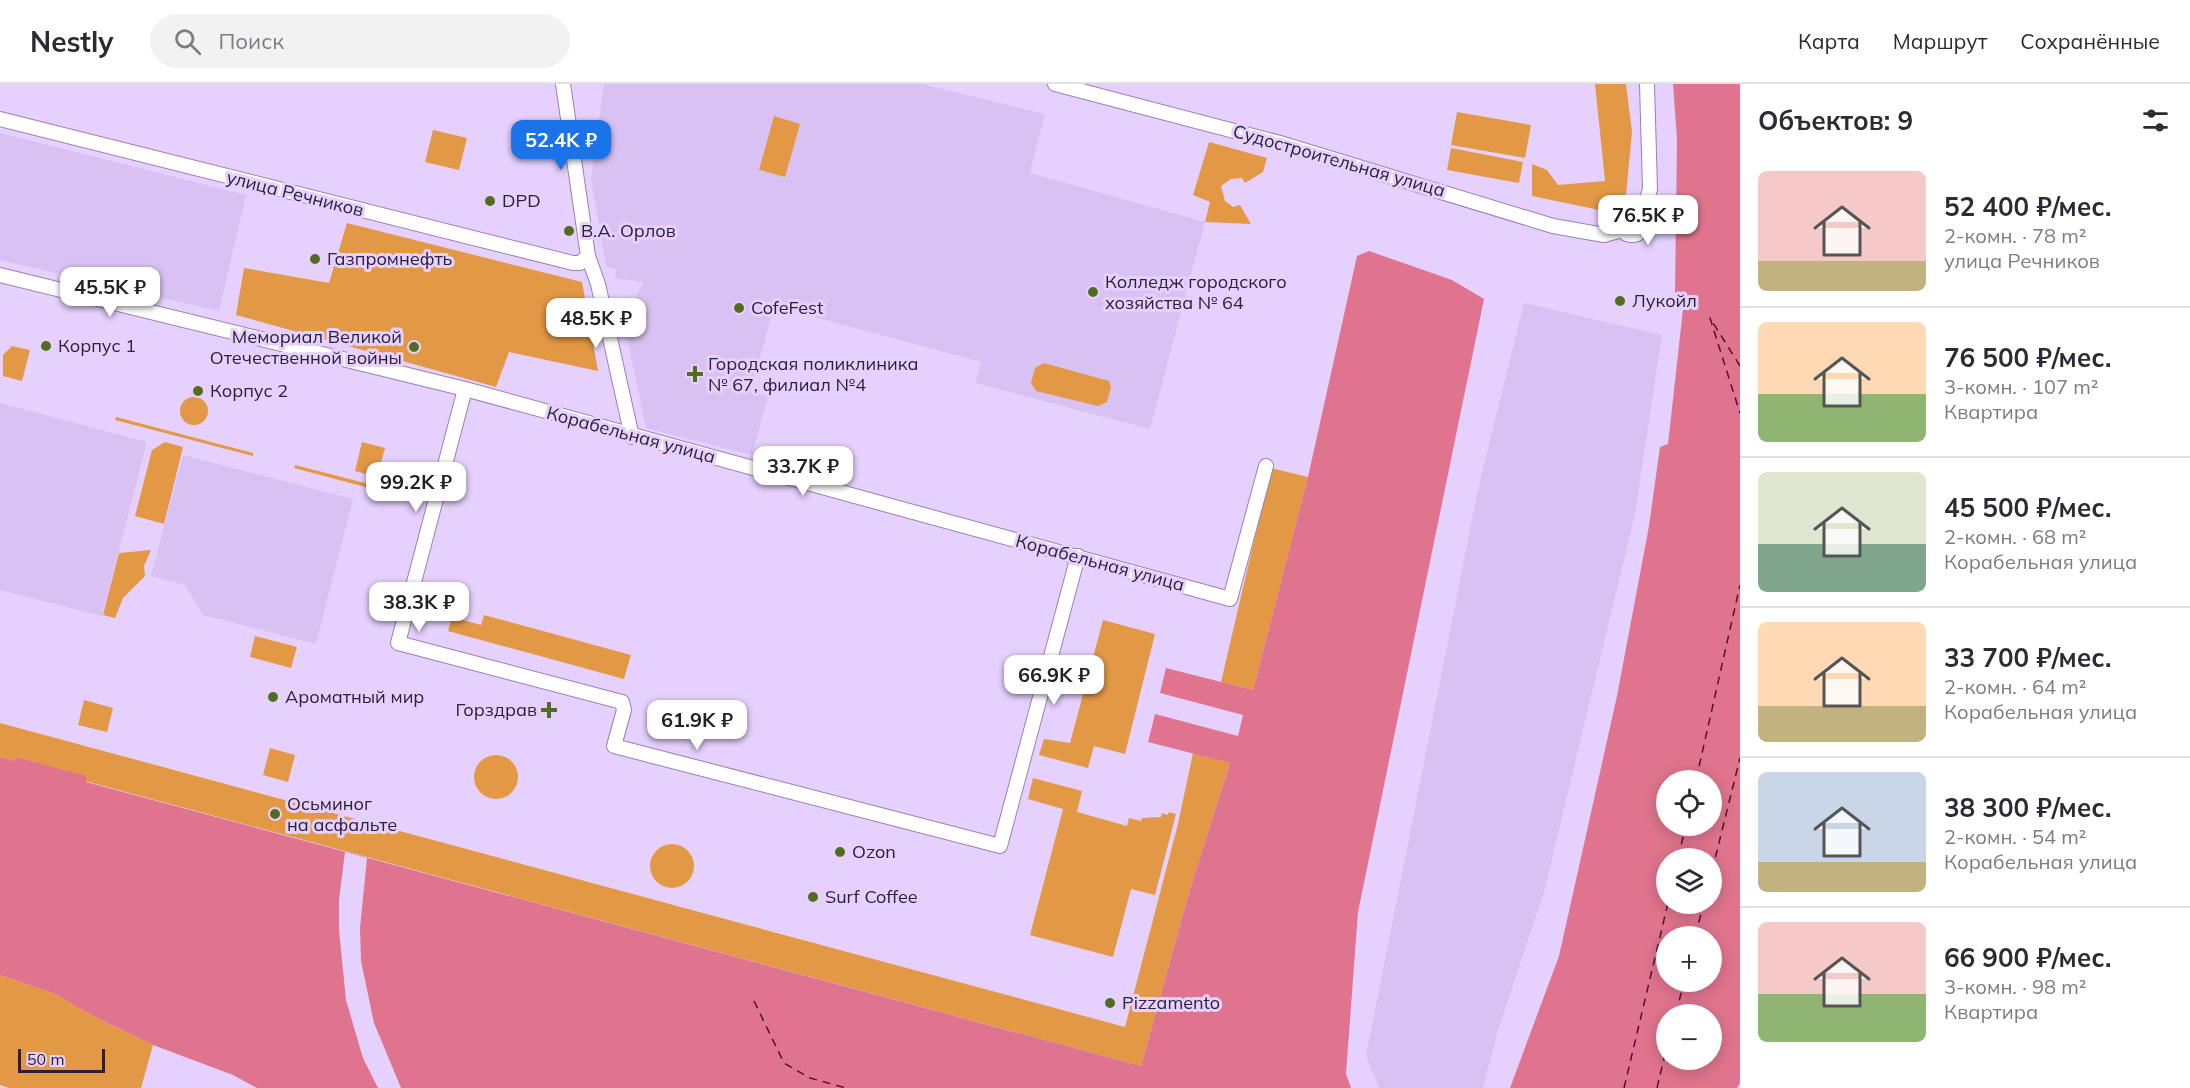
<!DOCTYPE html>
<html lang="ru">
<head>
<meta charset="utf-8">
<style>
  body { margin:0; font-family:Mulish,sans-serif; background:#f2f2f3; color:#2b2b33; height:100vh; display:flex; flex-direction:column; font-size:22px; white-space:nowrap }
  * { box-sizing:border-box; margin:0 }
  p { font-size:20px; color:#7c7c81 }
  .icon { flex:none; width:33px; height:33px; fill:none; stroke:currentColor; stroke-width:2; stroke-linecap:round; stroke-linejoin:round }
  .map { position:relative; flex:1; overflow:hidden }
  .panel { display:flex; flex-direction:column; background:#fff; width:450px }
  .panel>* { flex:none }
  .fabs { position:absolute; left:1656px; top:686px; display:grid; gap:12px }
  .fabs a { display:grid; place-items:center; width:66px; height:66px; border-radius:50%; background:#fff; box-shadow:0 3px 15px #0003; font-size:30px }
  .scale { position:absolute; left:18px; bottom:15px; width:87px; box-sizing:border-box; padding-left:6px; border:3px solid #2c2137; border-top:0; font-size:16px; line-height:21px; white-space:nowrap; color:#2c2137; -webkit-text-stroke:4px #e6d1fe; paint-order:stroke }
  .price { position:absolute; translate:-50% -51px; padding:0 14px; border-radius:12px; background:#fff; color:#222; font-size:20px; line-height:39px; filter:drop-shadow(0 2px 3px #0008) }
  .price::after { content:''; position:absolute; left:50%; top:36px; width:18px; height:14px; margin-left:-9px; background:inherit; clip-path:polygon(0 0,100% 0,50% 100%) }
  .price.on { background:#1a73e8; color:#fff }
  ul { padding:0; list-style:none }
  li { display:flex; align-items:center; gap:18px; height:150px; padding:0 18px }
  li+li { border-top:2px solid #e1e1e2 }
  li span { display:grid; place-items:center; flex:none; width:168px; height:120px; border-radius:9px; color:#555 }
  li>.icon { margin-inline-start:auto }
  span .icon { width:72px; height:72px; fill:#fffc; stroke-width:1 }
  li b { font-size:26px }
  h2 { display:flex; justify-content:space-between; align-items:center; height:72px; padding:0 18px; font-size:26px }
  header { display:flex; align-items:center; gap:36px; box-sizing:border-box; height:84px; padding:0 30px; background:#fff; border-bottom:2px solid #e1e1e2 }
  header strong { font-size:28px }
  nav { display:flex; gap:33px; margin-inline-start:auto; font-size:21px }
  .search { width:420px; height:54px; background:#f2f2f3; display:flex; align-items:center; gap:15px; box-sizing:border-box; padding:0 21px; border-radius:33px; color:#7c7c81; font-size:22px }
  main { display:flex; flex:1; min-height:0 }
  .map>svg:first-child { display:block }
  .built { fill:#d9c2f3 }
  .green { fill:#e29845 }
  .water { fill:#e0748e; fill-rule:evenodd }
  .pier { fill:#e6d1fe }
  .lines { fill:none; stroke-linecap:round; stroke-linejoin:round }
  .ferry { stroke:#551127; stroke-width:1.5; stroke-dasharray:8 6; stroke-linecap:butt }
  .minor-casing { stroke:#9980b4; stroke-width:16 }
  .minor { stroke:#fff; stroke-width:14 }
  .poi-dot { fill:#536d20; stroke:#e6d1fe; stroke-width:2 }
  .labels { text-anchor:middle; stroke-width:6; stroke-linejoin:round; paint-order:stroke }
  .street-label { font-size:18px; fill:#2c2137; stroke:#e6d1fe }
  .poi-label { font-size:18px; fill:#2c2137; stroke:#e6d1fe; text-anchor:start }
</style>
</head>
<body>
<header>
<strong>Nestly</strong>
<div class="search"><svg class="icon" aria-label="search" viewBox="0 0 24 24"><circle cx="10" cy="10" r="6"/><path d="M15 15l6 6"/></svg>Поиск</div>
<nav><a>Карта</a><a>Маршрут</a><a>Сохранённые</a></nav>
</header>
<main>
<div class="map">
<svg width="1740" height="1004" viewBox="0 0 1740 1004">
  <rect width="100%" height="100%" fill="#e6d1fe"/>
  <g class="built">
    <path d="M 604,0 L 922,0 L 1045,30 L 1030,89 L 1205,138 L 1150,345 L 975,299 L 981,278 L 774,222 L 751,308 L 768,312 L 752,371 L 646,344 L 623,235 L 644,198 L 615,194 L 616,185 L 606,182 L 591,95 Z"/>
    <path d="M 0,49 L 246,111 L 219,227 L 0,176 Z"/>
    <path d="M 1524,219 L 1662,251 L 1635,430 L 1544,808 L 1498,947 L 1483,1004 L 1379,1004 L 1366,972 L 1478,405 Z"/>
    <path d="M 0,319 L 147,358 L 102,532 L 0,506 Z"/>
    <path d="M 183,371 L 353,415 L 316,560 L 203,531 L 185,501 L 151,492 Z"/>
  </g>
  <g class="green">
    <path d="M 1595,0 L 1626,0 L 1632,48 L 1626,111 L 1612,123 L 1599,126 L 1532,112 L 1532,80 L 1547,86 L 1558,101 L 1605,97 Z"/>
    <path d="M 1457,28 L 1531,41 L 1525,74 L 1451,61 Z"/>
    <path d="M 774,32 L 800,40 L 785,93 L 759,86 Z"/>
    <path d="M 433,46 L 467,54 L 459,86 L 425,78 Z"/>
    <path d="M 1209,58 L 1267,74 L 1263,88 L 1245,99 L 1242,94 L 1231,95 L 1221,102 L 1225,117 L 1233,123 L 1240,121 L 1251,140 L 1205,138 L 1210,118 L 1193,111 Z"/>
    <path d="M 1451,64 L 1523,78 L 1519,99 L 1447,86 Z"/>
    <path d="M 347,139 L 582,198 L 598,287 L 509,268 L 496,303 L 236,231 L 244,184 L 329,199 Z"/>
    <path d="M 12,262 L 30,266 L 22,297 L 3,292 L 3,271 Z"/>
    <path d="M 1044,279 L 1109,297 L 1111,303 L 1107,318 L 1098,322 L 1036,307 L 1031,299 L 1035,284 Z"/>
    <circle cx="194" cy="327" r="14"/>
    <path d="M 116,333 L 253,369 L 253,372 L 115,336 Z"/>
    <path d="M 165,358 L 183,363 L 164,440 L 135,432 L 152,366 Z"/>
    <path d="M 362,358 L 385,364 L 377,393 L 355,387 Z"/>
    <path d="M 295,381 L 423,414 L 422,418 L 294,384 Z"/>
    <path d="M 1271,384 L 1308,393 L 1253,606 L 1221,598 Z"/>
    <path d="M 151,466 L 144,482 L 145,492 L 123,514 L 115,534 L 103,531 L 119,469 Z"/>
    <path d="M 484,531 L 631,571 L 624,595 L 448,547 L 452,533 L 481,541 Z"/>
    <path d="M 1103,536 L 1155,550 L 1125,670 L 1094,662 L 1088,684 L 1039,671 L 1044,655 L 1070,659 Z"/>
    <path d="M 255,552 L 297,563 L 291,584 L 250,573 Z"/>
    <path d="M 84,616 L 113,624 L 107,648 L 78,641 Z"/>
    <path d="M 0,639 L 1125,943 L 1178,740 L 1193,669 L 1230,679 L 1190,805 L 1141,982 L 85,697 L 86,693 L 16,673 L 15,677 L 0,673 Z"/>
    <path d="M 270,664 L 295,671 L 288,698 L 263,691 Z"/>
    <circle cx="496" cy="693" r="22"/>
    <path d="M 1033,694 L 1082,707 L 1077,728 L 1127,742 L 1129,734 L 1141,737 L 1142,734 L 1161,733 L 1162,729 L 1168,731 L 1169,728 L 1176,730 L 1155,811 L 1131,805 L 1113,873 L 1030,851 L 1063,725 L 1028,715 Z"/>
    <circle cx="672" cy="782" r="22"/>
    <path d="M 0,891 L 58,911 L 87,929 L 153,961 L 141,1004 L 9,1004 L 0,1001 Z"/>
  </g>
  <g class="water">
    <path d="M 1673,0 L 1740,0 L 1740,999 L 1737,1004 L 1510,1004 L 1559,872 L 1617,612 L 1649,442 L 1660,363 L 1668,360 L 1683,225 L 1675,212 L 1677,55 ZM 1666,696 L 1712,696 L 1712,741 L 1666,741 ZM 1666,774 L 1712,774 L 1712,819 L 1666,819 ZM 1666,852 L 1712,852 L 1712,897 L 1666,897 ZM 1666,930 L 1712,930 L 1712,975 L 1666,975 Z"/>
    <path d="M 1369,167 L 1452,196 L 1484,215 L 1358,828 L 1346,990 L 1351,1004 L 257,1004 L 233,991 L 153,961 L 87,929 L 58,911 L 0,891 L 0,673 L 15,677 L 16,673 L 86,692 L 86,698 L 1141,982 L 1190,805 L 1230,679 L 1148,658 L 1155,630 L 1238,652 L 1243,631 L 1160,609 L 1166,584 L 1253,606 L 1308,393 L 1357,172 Z"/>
  </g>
  <path class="pier" d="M 345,768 L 367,774 L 360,844 L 361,877 L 374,939 L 401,1004 L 378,1004 L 363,974 L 346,916 L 339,846 L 339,816 Z"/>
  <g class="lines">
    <g class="ferry">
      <path d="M 1740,282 L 1710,234 L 1740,329"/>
      <path d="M 1696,696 L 1740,501"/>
      <path d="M 1678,774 L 1686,741"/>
      <path d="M 1712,787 L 1740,674"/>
      <path d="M 1695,852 L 1704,819"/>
      <path d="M 754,917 L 784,979 L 810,994 L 846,1004"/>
      <path d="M 1676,930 L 1684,897"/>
      <path d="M 1624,1004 L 1668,819"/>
      <path d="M 1657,1004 L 1666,966"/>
    </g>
    <g class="minor-casing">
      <g id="minor">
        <path d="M 563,0 L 588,172 L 598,200 L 632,353"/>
        <path d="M 1055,0 L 1280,59 L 1553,142 L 1604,151 L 1622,146"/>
        <path d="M 0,35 L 573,179 L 580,179 L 588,172"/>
        <circle cx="1632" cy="139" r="12"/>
        <path d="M 1642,132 L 1650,105 L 1647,0"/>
        <path d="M 0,191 L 465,305 L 1230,515 L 1266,382"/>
        <path d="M 465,305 L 398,559 L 622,618 L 624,626 L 614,662 L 1000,762 L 1078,472"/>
      </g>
    </g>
    <use href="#minor" class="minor"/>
  </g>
  <g class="poi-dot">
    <circle cx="490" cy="117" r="6"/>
    <circle cx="569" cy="147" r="6"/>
    <circle cx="315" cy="175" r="6"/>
    <circle cx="1093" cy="208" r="6"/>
    <circle cx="1620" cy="217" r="6"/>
    <circle cx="739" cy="224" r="6"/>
    <circle cx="46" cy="262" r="6"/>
    <circle cx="414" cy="263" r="6"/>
    <path d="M692 281h6v6h6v6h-6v6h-6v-6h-6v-6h6z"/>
    <circle cx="198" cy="307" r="6"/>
    <circle cx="273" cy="613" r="6"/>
    <path d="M546 617h6v6h6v6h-6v6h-6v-6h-6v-6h6z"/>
    <circle cx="275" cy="730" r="6"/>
    <circle cx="840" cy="768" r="6"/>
    <circle cx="813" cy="813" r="6"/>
    <circle cx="1110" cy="919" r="6"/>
  </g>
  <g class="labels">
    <g class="street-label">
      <text transform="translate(1339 77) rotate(16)" y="6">Судостроительная улица</text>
      <text transform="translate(295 110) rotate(14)" y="6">улица Речников</text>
      <text transform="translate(631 351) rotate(15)" y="6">Корабельная улица</text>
      <text transform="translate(1100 479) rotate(15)" y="6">Корабельная улица</text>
    </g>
    <g class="poi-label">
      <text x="502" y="123">DPD</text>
      <text x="581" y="153">В.А. Орлов</text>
      <text x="327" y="181">Газпромнефть</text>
      <text x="1105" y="204">Колледж городского<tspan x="1105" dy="21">хозяйства № 64</tspan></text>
      <text x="1632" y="223">Лукойл</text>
      <text x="751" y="230">CofeFest</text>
      <text x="402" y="259" text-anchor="end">Мемориал Великой<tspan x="402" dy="21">Отечественной войны</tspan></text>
      <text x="58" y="268">Корпус 1</text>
      <text x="708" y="286">Городская поликлиника<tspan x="708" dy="21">№ 67, филиал №4</tspan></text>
      <text x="210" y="313">Корпус 2</text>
      <text x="285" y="619">Ароматный мир</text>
      <text x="537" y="632" text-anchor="end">Горздрав</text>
      <text x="287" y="726">Осьминог<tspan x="287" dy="21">на асфальте</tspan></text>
      <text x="852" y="774">Ozon</text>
      <text x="825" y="819">Surf Coffee</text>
      <text x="1122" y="925">Pizzamento</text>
    </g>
  </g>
</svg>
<div class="fabs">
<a><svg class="icon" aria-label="locate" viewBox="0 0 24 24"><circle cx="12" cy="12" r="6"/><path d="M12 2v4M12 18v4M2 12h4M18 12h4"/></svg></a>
<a><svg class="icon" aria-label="layers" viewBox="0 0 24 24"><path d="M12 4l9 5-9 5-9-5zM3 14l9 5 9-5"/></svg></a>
<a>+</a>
<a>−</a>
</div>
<div class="scale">50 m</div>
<b class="price on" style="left:561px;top:87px">52.4K ₽</b>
<b class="price" style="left:1648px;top:162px">76.5K ₽</b>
<b class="price" style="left:110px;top:234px">45.5K ₽</b>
<b class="price" style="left:596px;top:265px">48.5K ₽</b>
<b class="price" style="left:803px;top:413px">33.7K ₽</b>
<b class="price" style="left:416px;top:429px">99.2K ₽</b>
<b class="price" style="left:419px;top:549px">38.3K ₽</b>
<b class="price" style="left:1054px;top:622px">66.9K ₽</b>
<b class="price" style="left:697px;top:667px">61.9K ₽</b>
</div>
<section class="panel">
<h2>Объектов: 9<svg class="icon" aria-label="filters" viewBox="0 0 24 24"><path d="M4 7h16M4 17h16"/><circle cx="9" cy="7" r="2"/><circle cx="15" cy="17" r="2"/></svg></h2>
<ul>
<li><span style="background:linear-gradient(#f6c9c9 75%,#c2b280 0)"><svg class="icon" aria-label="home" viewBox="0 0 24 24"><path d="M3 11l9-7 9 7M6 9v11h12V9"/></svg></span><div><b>52 400 ₽/мес.</b><p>2-комн. · 78 m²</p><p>улица Речников</p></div></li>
<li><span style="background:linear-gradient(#ffd9b3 60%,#8fb573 0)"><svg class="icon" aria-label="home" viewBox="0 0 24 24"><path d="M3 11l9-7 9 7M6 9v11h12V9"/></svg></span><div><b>76 500 ₽/мес.</b><p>3-комн. · 107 m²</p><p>Квартира</p></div></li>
<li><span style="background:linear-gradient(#dfe7d0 60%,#7fa58c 0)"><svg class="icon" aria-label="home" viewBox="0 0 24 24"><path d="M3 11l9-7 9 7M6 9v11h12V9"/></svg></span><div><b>45 500 ₽/мес.</b><p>2-комн. · 68 m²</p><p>Корабельная улица</p></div></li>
<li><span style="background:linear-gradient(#ffd9b3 70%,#c2b280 0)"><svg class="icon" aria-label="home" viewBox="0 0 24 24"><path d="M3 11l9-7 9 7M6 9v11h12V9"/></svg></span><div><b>33 700 ₽/мес.</b><p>2-комн. · 64 m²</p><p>Корабельная улица</p></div></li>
<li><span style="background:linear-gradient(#c9d6e8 75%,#c2b280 0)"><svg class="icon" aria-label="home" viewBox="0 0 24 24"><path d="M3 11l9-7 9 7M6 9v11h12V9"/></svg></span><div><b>38 300 ₽/мес.</b><p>2-комн. · 54 m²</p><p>Корабельная улица</p></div></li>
<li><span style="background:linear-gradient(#f6c9c9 60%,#8fb573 0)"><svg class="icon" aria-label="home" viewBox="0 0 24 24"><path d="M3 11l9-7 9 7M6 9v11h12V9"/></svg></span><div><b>66 900 ₽/мес.</b><p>3-комн. · 98 m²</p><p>Квартира</p></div></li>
</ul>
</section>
</main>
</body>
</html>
